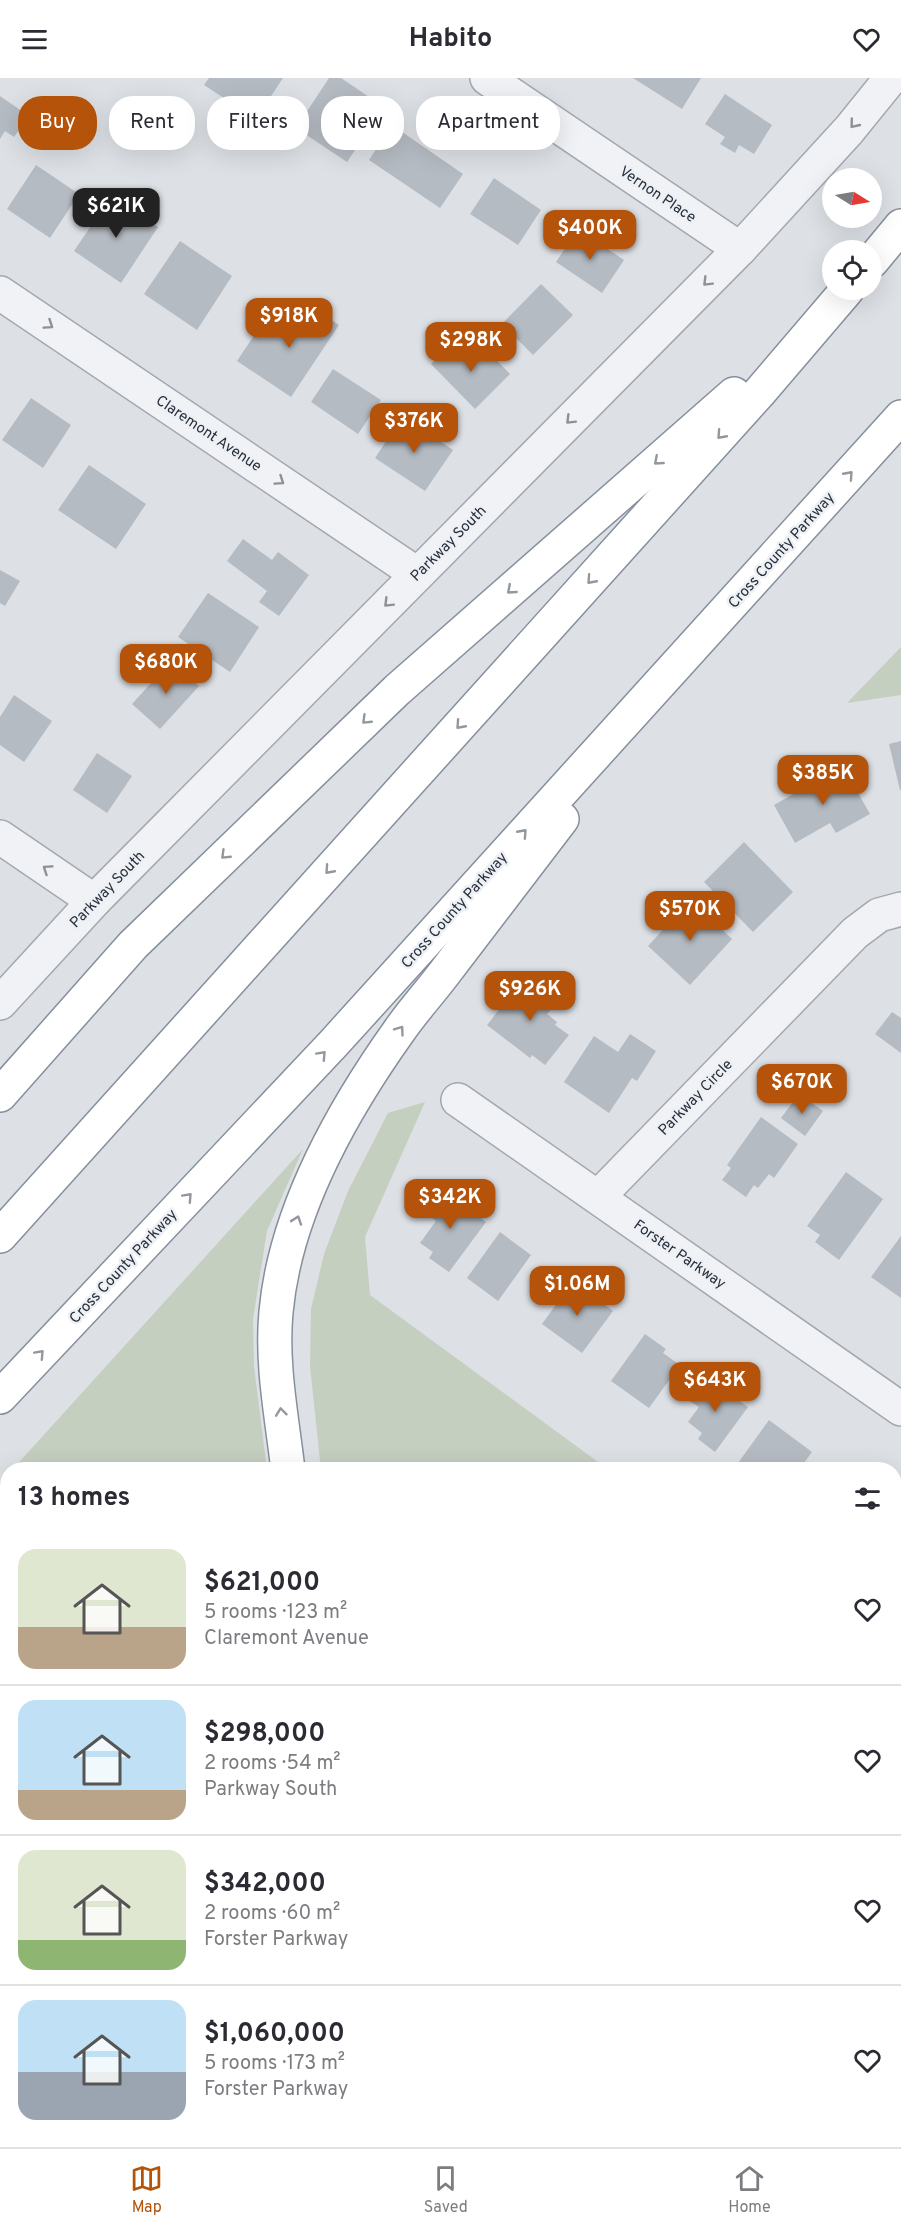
<!DOCTYPE html>
<html lang="en">
<head>
<meta charset="utf-8">
<style>
  body { margin:0; font-family:Overpass,sans-serif; background:#f7f7f7; color:#2b2b33; height:100vh; display:flex; flex-direction:column; font-size:22px; white-space:nowrap }
  * { box-sizing:border-box; margin:0 }
  p { font-size:20px; color:#7c7c81 }
  .icon { flex:none; width:33px; height:33px; fill:none; stroke:currentColor; stroke-width:2; stroke-linecap:round; stroke-linejoin:round }
  .map { position:relative; flex:1; overflow:hidden }
  .panel { position:absolute; left:0px; top:1384px; width:902px; height:686px; display:flex; flex-direction:column; background:#fff; border-radius:24px 24px 0 0; box-shadow:0 6px 24px #0002 }
  .panel>* { flex:none }
  .guide { position:absolute; left:18px; top:18px; width:600px; height:54px; display:flex; gap:12px }
  .needle { width:39px; rotate:101deg }
  .buttons { position:absolute; left:822px; top:90px; display:grid; gap:12px }
  .buttons a { display:grid; place-items:center; width:60px; height:60px; border-radius:50%; background:#fff; box-shadow:0 6px 24px #0002; font-size:30px }
  .price { position:absolute; translate:-50% -51px; padding:0 14px; border-radius:12px; background:#b45309; color:#fff; font-size:20px; line-height:39px; filter:drop-shadow(0 2px 3px #0008) }
  .price::after { content:''; position:absolute; left:50%; top:36px; width:18px; height:14px; margin-left:-9px; background:inherit; clip-path:polygon(0 0,100% 0,50% 100%) }
  .price.current { background:#222; color:#fff }
  ul { padding:0; list-style:none }
  li { display:flex; align-items:center; gap:18px; height:150px; padding:0 18px }
  li+li { border-top:2px solid #e1e1e2 }
  li span { display:grid; place-items:center; flex:none; width:168px; height:120px; border-radius:18px; color:#555 }
  li>.icon { margin-inline-start:auto }
  span .icon { width:72px; height:72px; fill:#fffc; stroke-width:1 }
  li b { font-size:26px }
  h2 { display:flex; justify-content:space-between; align-items:center; height:72px; padding:0 18px; font-size:26px }
  .tag { padding:0 21px; border-radius:24px; background:#fff; box-shadow:0 6px 24px #0002; font-size:21px; line-height:54px }
  .tag.current { background:#b45309; color:#fff }
  header { display:flex; justify-content:space-between; align-items:center; height:78px; padding:0 18px; background:#fff; font-size:27px; font-weight:700 }
  .menu { display:flex; justify-content:space-around; align-items:center; height:84px; border-top:2px solid #e1e1e2; background:#fff; font-size:16px; color:#7c7c81 }
  .menu a { display:grid; justify-items:center; gap:3px }
  .menu .current { color:#b45309 }
  .map>svg:first-child { display:block }
  .green { fill:#c4cfbf }
  .building { fill:#b5bbc2 }
  .lines { fill:none; stroke-linecap:round; stroke-linejoin:round }
  .minor-casing { stroke:#a3a8b0; stroke-width:36 }
  .highway-casing { stroke:#868f9c; stroke-width:36 }
  .minor { stroke:#f0f2f5; stroke-width:33 }
  .highway { stroke:#fff; stroke-width:33 }
  .oneway { stroke:#8c9198 }
  .oneway2 { stroke:#94989e }
  .labels { text-anchor:middle; stroke-width:5; stroke-linejoin:round; paint-order:stroke }
  .street-label { font-size:15px; fill:#28303c; stroke:#edf0f4 }
</style>
</head>
<body>
<header><svg class="icon" aria-label="menu" viewBox="0 0 24 24"><path d="M4 6h16M4 12h16M4 18h16"/></svg>Habito<svg class="icon" aria-label="heart" viewBox="0 0 24 24"><path d="M12 20l-8-8c-3-5 5-10 8-4 3-6 11-1 8 4z"/></svg></header>
<div class="map">
<svg width="901" height="2069" viewBox="0 0 901 2069">
  <rect width="100%" height="100%" fill="#dde1e6"/>
  <g class="green">
    <path d="M 901,569 L 901,617 L 847,625 Z"/>
    <path d="M 425,1024 L 365,1159 L 370,1217 L 609,1392 L 321,1392 L 310,1288 L 311,1231 L 324,1176 L 348,1113 L 388,1035 Z"/>
    <path d="M 303,1071 L 267,1153 L 253,1241 L 254,1288 L 267,1392 L 12,1392 Z"/>
    <path d="M 7,1396 L 7,1468 L 0,1470 L 0,1405 Z"/>
    <path d="M 7,1531 L 8,1899 L 0,1900 L 0,1533 Z"/>
    <path d="M 7,2006 L 7,2026 L 0,2025 L 0,2007 Z"/>
  </g>
  <g class="building">
    <path d="M 209,0 L 283,0 L 256,41 L 204,7 Z"/>
    <path d="M 329,0 L 341,0 L 384,29 L 347,84 L 296,50 Z"/>
    <path d="M 633,0 L 701,0 L 682,31 Z"/>
    <path d="M 725,16 L 772,47 L 754,76 L 739,67 L 735,75 L 720,66 L 725,59 L 705,46 Z"/>
    <path d="M 0,18 L 29,38 L 14,59 L 5,53 L 0,61 Z"/>
    <path d="M 392,47 L 463,96 L 440,130 L 369,82 Z"/>
    <path d="M 36,87 L 79,116 L 50,160 L 7,131 Z"/>
    <path d="M 494,100 L 541,132 L 518,167 L 470,136 Z"/>
    <path d="M 112,117 L 158,149 L 121,205 L 74,173 Z"/>
    <path d="M 578,151 L 624,182 L 602,215 L 556,184 Z"/>
    <path d="M 180,163 L 232,198 L 197,252 L 144,216 Z"/>
    <path d="M 541,206 L 573,237 L 533,277 L 502,246 Z"/>
    <path d="M 307,226 L 339,247 L 291,319 L 237,283 L 259,250 L 272,258 L 287,234 L 297,241 Z"/>
    <path d="M 451,266 L 466,281 L 481,266 L 510,296 L 475,331 L 431,286 Z"/>
    <path d="M 333,291 L 381,322 L 358,356 L 311,324 Z"/>
    <path d="M 31,320 L 71,347 L 43,390 L 2,362 Z"/>
    <path d="M 403,338 L 453,372 L 425,413 L 375,380 Z"/>
    <path d="M 89,387 L 146,426 L 116,471 L 58,432 Z"/>
    <path d="M 243,461 L 272,482 L 278,474 L 309,497 L 279,538 L 259,524 L 267,513 L 227,483 Z"/>
    <path d="M 0,492 L 20,503 L 5,528 L 0,525 Z"/>
    <path d="M 208,515 L 259,549 L 230,594 L 178,559 Z"/>
    <path d="M 171,583 L 199,608 L 160,651 L 132,626 Z"/>
    <path d="M 14,617 L 52,643 L 24,684 L 0,667 L 0,639 Z"/>
    <path d="M 901,663 L 901,712 L 900,712 L 889,666 Z"/>
    <path d="M 97,675 L 132,698 L 107,735 L 73,712 Z"/>
    <path d="M 843,688 L 870,736 L 836,755 L 830,745 L 795,765 L 774,727 Z"/>
    <path d="M 744,764 L 793,814 L 753,854 L 704,804 Z"/>
    <path d="M 690,822 L 732,861 L 690,907 L 648,868 Z"/>
    <path d="M 530,898 L 560,921 L 547,936 L 557,944 L 555,947 L 569,957 L 545,987 L 532,977 L 530,980 L 487,947 L 515,911 L 518,914 Z"/>
    <path d="M 892,934 L 901,940 L 901,975 L 875,956 Z"/>
    <path d="M 630,956 L 656,973 L 637,1003 L 632,1000 L 609,1035 L 564,1004 L 594,958 L 618,974 Z"/>
    <path d="M 799,1016 L 823,1033 L 805,1058 L 781,1040 Z"/>
    <path d="M 761,1039 L 798,1066 L 774,1100 L 769,1096 L 758,1110 L 754,1107 L 746,1119 L 722,1102 L 731,1090 L 727,1087 Z"/>
    <path d="M 846,1094 L 883,1121 L 839,1182 L 815,1164 L 820,1157 L 807,1148 Z"/>
    <path d="M 441,1111 L 486,1144 L 449,1194 L 429,1180 L 433,1174 L 420,1165 L 436,1143 L 424,1134 Z"/>
    <path d="M 500,1154 L 531,1177 L 498,1223 L 467,1200 Z"/>
    <path d="M 901,1158 L 901,1220 L 871,1199 Z"/>
    <path d="M 573,1203 L 613,1233 L 582,1275 L 542,1246 Z"/>
    <path d="M 645,1256 L 666,1271 L 663,1275 L 680,1287 L 649,1330 L 611,1303 Z"/>
    <path d="M 706,1298 L 748,1329 L 715,1374 L 698,1361 L 702,1355 L 688,1344 L 699,1329 L 688,1322 Z"/>
    <path d="M 769,1342 L 812,1374 L 799,1392 L 747,1392 L 738,1385 Z"/>
    <path d="M 901,1455 L 901,1485 L 894,1480 L 894,1464 Z"/>
    <path d="M 901,1492 L 901,1507 L 894,1502 Z"/>
    <path d="M 901,1789 L 901,1853 L 894,1848 L 894,1809 L 900,1800 L 896,1797 Z"/>
    <path d="M 894,1878 L 901,1883 L 894,1895 Z"/>
    <path d="M 901,1898 L 901,1915 L 894,1910 Z"/>
    <path d="M 894,1950 L 901,1955 L 901,2023 L 894,2018 Z"/>
    <path d="M 497,2062 L 535,2062 L 531,2069 L 507,2069 Z"/>
  </g>
  <g class="lines">
    <g class="minor-casing">
      <g id="minor">
        <path d="M 487,0 L 740,171"/>
        <path d="M 0,215 L 417,496"/>
        <path d="M 0,759 L 94,823"/>
        <path d="M 0,925 L 94,823 L 740,171 L 849,52 L 891,0"/>
        <path d="M 458,1022 L 901,1331"/>
        <path d="M 599,1118 L 855,855 L 879,837 L 901,831"/>
        <path d="M 894,1692 L 901,1682"/>
        <path d="M 819,2062 L 828,2069"/>
        <path d="M 629,2069 L 633,2062"/>
      </g>
    </g>
    <g class="highway-casing">
      <g id="highway">
        <path d="M 872,183 L 901,148"/>
        <path d="M 0,1017 L 133,867 L 397,612 L 734,316"/>
        <path d="M 0,1158 L 759,315 L 847,212"/>
        <path d="M 0,1319 L 333,966 L 901,339"/>
        <path d="M 288,1392 C 282,1340 271,1286 276,1234 C 285,1134 342,1033 399,953 C 414,931 433,911 449,889 C 487,840 524,790 562,741"/>
        <path d="M 0,1503 L 8,1501"/>
        <path d="M 0,1929 L 8,1927"/>
        <path d="M 0,1979 L 8,1977"/>
      </g>
    </g>
    <use href="#minor" class="minor"/>
    <use href="#highway" class="highway"/>
  </g>
  <defs><path id="oneway-chevron" d="M-2-3.5L2.5 0L-2 3.5" fill="none" stroke-width="1.6" stroke-linecap="round" stroke-linejoin="round" transform="scale(1.5)"/></defs>
  <g class="oneway">
    <use href="#oneway-chevron" transform="translate(854 46) rotate(129)"/>
    <use href="#oneway-chevron" transform="translate(707 204) rotate(135)"/>
    <use href="#oneway-chevron" transform="translate(49 247) rotate(34)"/>
    <use href="#oneway-chevron" transform="translate(570 342) rotate(135)"/>
    <use href="#oneway-chevron" transform="translate(280 403) rotate(34)"/>
    <use href="#oneway-chevron" transform="translate(388 525) rotate(135)"/>
    <use href="#oneway-chevron" transform="translate(47 791) rotate(-146)"/>
  </g>
  <g class="oneway2">
    <use href="#oneway-chevron" transform="translate(721 357) rotate(132)"/>
    <use href="#oneway-chevron" transform="translate(658 383) rotate(139)"/>
    <use href="#oneway-chevron" transform="translate(849 397) rotate(-48)"/>
    <use href="#oneway-chevron" transform="translate(591 502) rotate(132)"/>
    <use href="#oneway-chevron" transform="translate(511 512) rotate(139)"/>
    <use href="#oneway-chevron" transform="translate(366 642) rotate(136)"/>
    <use href="#oneway-chevron" transform="translate(460 647) rotate(132)"/>
    <use href="#oneway-chevron" transform="translate(523 755) rotate(-48)"/>
    <use href="#oneway-chevron" transform="translate(225 777) rotate(136)"/>
    <use href="#oneway-chevron" transform="translate(329 792) rotate(132)"/>
    <use href="#oneway-chevron" transform="translate(400 952) rotate(-54)"/>
    <use href="#oneway-chevron" transform="translate(322 977) rotate(-47)"/>
    <use href="#oneway-chevron" transform="translate(188 1119) rotate(-47)"/>
    <use href="#oneway-chevron" transform="translate(297 1142) rotate(-71)"/>
    <use href="#oneway-chevron" transform="translate(40 1276) rotate(-47)"/>
    <use href="#oneway-chevron" transform="translate(281 1334) rotate(-97)"/>
  </g>
  <g class="labels">
    <g class="street-label">
      <text transform="translate(658 116) rotate(34)" y="5">Vernon Place</text>
      <text transform="translate(209 355) rotate(34)" y="5">Claremont Avenue</text>
      <text transform="translate(448 465) rotate(-45)" y="5">Parkway South</text>
      <text transform="translate(781 472) rotate(-48)" y="5">Cross County Parkway</text>
      <text transform="translate(107 811) rotate(-46)" y="5">Parkway South</text>
      <text transform="translate(454 832) rotate(-48)" y="5">Cross County Parkway</text>
      <text transform="translate(695 1019) rotate(-46)" y="5">Parkway Circle</text>
      <text transform="translate(680 1176) rotate(35)" y="5">Forster Parkway</text>
      <text transform="translate(123 1188) rotate(-47)" y="5">Cross County Parkway</text>
    </g>
  </g>
</svg>
<div class="buttons">
<a><svg class="needle" viewBox="-14 -14 28 28"><path d="M0-13l5 13h-10z" fill="#e53935"/><path d="M0 13l5-13h-10z" fill="#7c7c81"/></svg></a>
<a><svg class="icon" aria-label="locate" viewBox="0 0 24 24"><circle cx="12" cy="12" r="6"/><path d="M12 2v4M12 18v4M2 12h4M18 12h4"/></svg></a>
</div>
<b class="price current" style="left:116px;top:161px">$621K</b>
<b class="price" style="left:590px;top:183px">$400K</b>
<b class="price" style="left:289px;top:271px">$918K</b>
<b class="price" style="left:471px;top:295px">$298K</b>
<b class="price" style="left:414px;top:376px">$376K</b>
<b class="price" style="left:166px;top:617px">$680K</b>
<b class="price" style="left:823px;top:728px">$385K</b>
<b class="price" style="left:690px;top:864px">$570K</b>
<b class="price" style="left:530px;top:944px">$926K</b>
<b class="price" style="left:802px;top:1037px">$670K</b>
<b class="price" style="left:450px;top:1152px">$342K</b>
<b class="price" style="left:577px;top:1239px">$1.06M</b>
<b class="price" style="left:715px;top:1335px">$643K</b>
<div class="guide">
<a class="tag current">Buy</a>
<a class="tag">Rent</a>
<a class="tag">Filters</a>
<a class="tag">New</a>
<a class="tag">Apartment</a>
</div>
<section class="panel">
<h2>13 homes<svg class="icon" aria-label="filters" viewBox="0 0 24 24"><path d="M4 7h16M4 17h16"/><circle cx="9" cy="7" r="2"/><circle cx="15" cy="17" r="2"/></svg></h2>
<ul>
<li><span style="background:linear-gradient(#dfe7d0 65%,#b9a48a 0)"><svg class="icon" aria-label="home" viewBox="0 0 24 24"><path d="M3 11l9-7 9 7M6 9v11h12V9"/></svg></span><div><b>$621,000</b><p>5 rooms · 123 m²</p><p>Claremont Avenue</p></div><svg class="icon" aria-label="heart" viewBox="0 0 24 24"><path d="M12 20l-8-8c-3-5 5-10 8-4 3-6 11-1 8 4z"/></svg></li>
<li><span style="background:linear-gradient(#bfe0f5 75%,#b9a48a 0)"><svg class="icon" aria-label="home" viewBox="0 0 24 24"><path d="M3 11l9-7 9 7M6 9v11h12V9"/></svg></span><div><b>$298,000</b><p>2 rooms · 54 m²</p><p>Parkway South</p></div><svg class="icon" aria-label="heart" viewBox="0 0 24 24"><path d="M12 20l-8-8c-3-5 5-10 8-4 3-6 11-1 8 4z"/></svg></li>
<li><span style="background:linear-gradient(#dfe7d0 75%,#8fb573 0)"><svg class="icon" aria-label="home" viewBox="0 0 24 24"><path d="M3 11l9-7 9 7M6 9v11h12V9"/></svg></span><div><b>$342,000</b><p>2 rooms · 60 m²</p><p>Forster Parkway</p></div><svg class="icon" aria-label="heart" viewBox="0 0 24 24"><path d="M12 20l-8-8c-3-5 5-10 8-4 3-6 11-1 8 4z"/></svg></li>
<li><span style="background:linear-gradient(#bfe0f5 60%,#9aa5b1 0)"><svg class="icon" aria-label="home" viewBox="0 0 24 24"><path d="M3 11l9-7 9 7M6 9v11h12V9"/></svg></span><div><b>$1,060,000</b><p>5 rooms · 173 m²</p><p>Forster Parkway</p></div><svg class="icon" aria-label="heart" viewBox="0 0 24 24"><path d="M12 20l-8-8c-3-5 5-10 8-4 3-6 11-1 8 4z"/></svg></li>
</ul>
</section>
</div>
<nav class="menu">
<a class="current"><svg class="icon" aria-label="map" viewBox="0 0 24 24"><path d="M3 6l6-2 6 2 6-2v14l-6 2-6-2-6 2zM9 4v14M15 6v14"/></svg>Map</a>
<a><svg class="icon" aria-label="saved" viewBox="0 0 24 24"><path d="M7 4h10v16l-5-4-5 4z"/></svg>Saved</a>
<a><svg class="icon" aria-label="home" viewBox="0 0 24 24"><path d="M3 11l9-7 9 7M6 9v11h12V9"/></svg>Home</a>
</nav>
</body>
</html>
